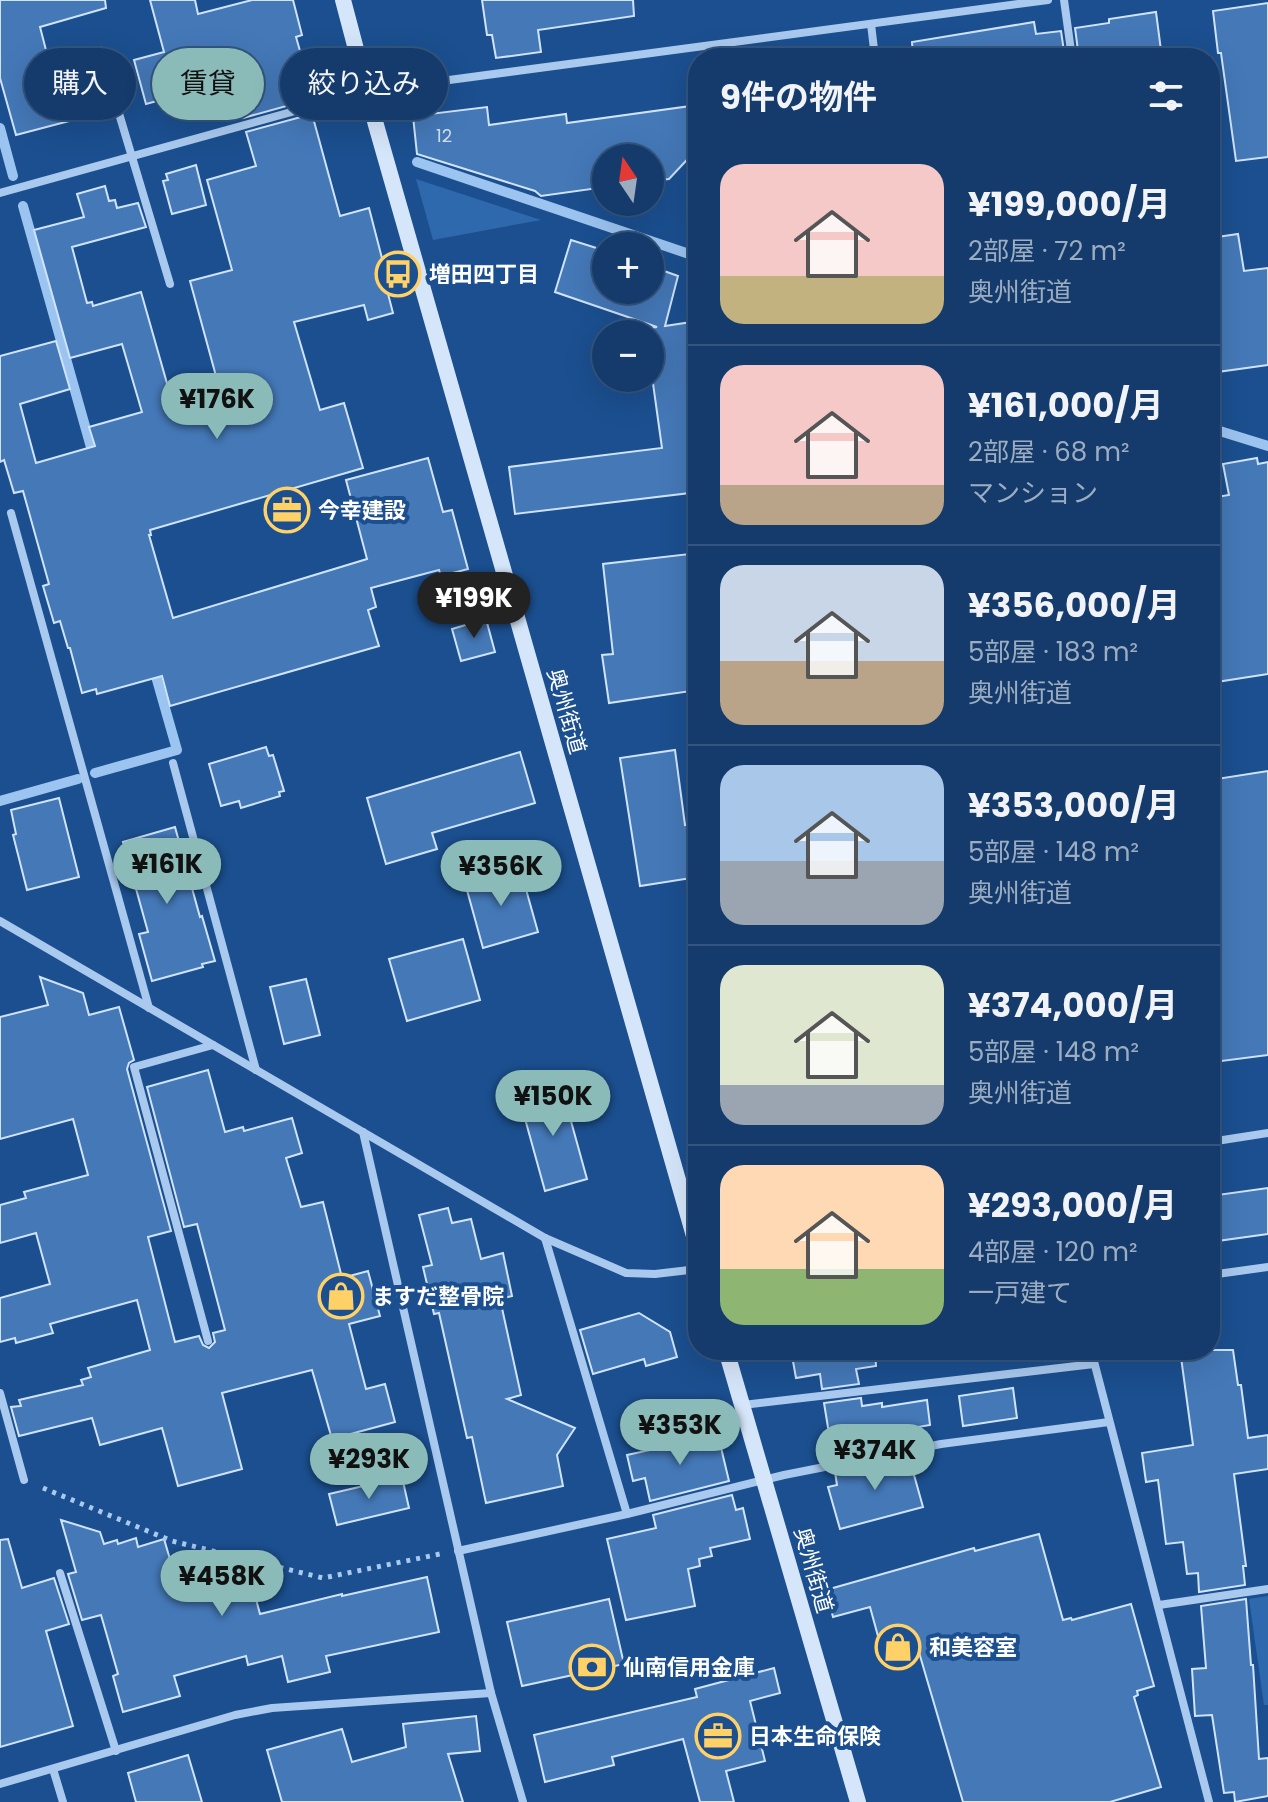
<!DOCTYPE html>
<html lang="ja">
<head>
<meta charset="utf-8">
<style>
  body { margin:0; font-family:Poppins,"Noto Sans JP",sans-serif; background:#214673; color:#f1f3f6; height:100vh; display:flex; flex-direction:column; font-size:30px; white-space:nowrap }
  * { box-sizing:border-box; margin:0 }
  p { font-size:26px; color:#9dadc1 }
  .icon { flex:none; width:44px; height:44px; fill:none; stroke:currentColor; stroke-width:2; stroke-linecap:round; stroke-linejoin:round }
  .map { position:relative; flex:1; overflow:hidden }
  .panel { position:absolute; left:688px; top:48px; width:532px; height:1312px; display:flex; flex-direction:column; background:#143b6b; border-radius:32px; box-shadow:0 8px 32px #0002,0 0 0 2px #33557e }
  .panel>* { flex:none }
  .banner { position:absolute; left:24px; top:48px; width:544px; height:72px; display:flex; gap:16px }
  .needle { width:52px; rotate:347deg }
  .buttons { position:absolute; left:592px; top:144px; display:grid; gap:16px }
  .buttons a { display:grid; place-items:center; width:72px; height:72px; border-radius:50%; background:#143b6b; box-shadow:0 8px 32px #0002,0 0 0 2px #33557e; font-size:40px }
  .price { position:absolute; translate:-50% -68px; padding:0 18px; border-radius:28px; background:#8bbbb9; color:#111; font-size:26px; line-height:52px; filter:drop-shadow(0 2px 4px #0008) }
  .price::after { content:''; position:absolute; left:50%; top:48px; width:24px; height:18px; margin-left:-12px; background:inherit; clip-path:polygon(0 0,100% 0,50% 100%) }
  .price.on { background:#222; color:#fff }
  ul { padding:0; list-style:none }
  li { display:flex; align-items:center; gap:24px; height:200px; padding:0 32px }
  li+li { border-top:2px solid #33557e }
  li span { display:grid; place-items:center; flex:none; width:224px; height:160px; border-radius:24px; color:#555 }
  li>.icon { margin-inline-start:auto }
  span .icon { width:96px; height:96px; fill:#fffc; stroke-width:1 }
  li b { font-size:34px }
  h2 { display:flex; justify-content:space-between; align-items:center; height:96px; padding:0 32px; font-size:34px }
  .tag { padding:0 28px; border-radius:36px; background:#143b6b; box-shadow:0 8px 32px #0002,0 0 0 2px #33557e; font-size:28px; line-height:72px }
  .tag.on { background:#8bbbb9; color:#111 }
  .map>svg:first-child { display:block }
  .green { fill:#2e69ad }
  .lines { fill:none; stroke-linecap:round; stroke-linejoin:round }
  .stream { stroke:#9cc4f0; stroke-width:10 }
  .building { fill:#4478b7; stroke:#cfe3fa; stroke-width:2 }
  .path { stroke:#a9c9ee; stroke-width:5; stroke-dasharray:4 6; stroke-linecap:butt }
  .street { stroke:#a9c9ee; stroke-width:8 }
  .secondary { stroke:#d6e6fa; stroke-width:16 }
  .labels { text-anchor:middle; stroke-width:8; stroke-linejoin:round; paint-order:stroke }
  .number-label { font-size:18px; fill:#d0dded }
  .poi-label { font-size:22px; font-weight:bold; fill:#fff; stroke:#1b4f8f; text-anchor:start }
  .street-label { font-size:22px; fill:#fff; stroke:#1b4f8f }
</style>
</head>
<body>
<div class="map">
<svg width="1268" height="1802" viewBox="0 0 1268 1802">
  <rect width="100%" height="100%" fill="#1b4f8f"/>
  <g class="green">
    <path d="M 416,179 L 541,220 L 433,240 Z"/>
    <path d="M 1268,1596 L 1268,1705 L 1264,1705 L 1249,1599 Z"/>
  </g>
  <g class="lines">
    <g class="stream">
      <path d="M 0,128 L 13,176"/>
      <path d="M 417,162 L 698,257"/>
      <path d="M 23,206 L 94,458"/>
      <path d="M 1210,428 L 1268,446"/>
      <path d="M 95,773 L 177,750 L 153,666"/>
      <path d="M 0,801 L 78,779"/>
    </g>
  </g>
  <g class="building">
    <path d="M 0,0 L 105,0 L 106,8 L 40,27 L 53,77 L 61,75 L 63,82 L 81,78 L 92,115 L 16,135 L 0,78 Z"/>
    <path d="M 150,0 L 195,0 L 198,14 L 252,0 L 293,0 L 302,35 L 296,37 L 309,82 L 304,83 L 308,100 L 243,118 L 230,81 L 146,104 L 134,60 L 164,52 Z"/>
    <path d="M 482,0 L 633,0 L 634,16 L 538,30 L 541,52 L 496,58 L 492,35 L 487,35 Z"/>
    <path d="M 1268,3 L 1268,157 L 1236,161 L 1221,53 L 1218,53 L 1213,11 Z"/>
    <path d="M 1156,12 L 1162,58 L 1079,58 L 1075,28 L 1109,23 L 1109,19 Z"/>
    <path d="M 1034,22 L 1036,34 L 1061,31 L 1065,58 L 913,58 L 912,42 Z"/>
    <path d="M 698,105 L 698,148 L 669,179 L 650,181 L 650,158 L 606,158 L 606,187 L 541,196 L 535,191 L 417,154 L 413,116 L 487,107 L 489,125 L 566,114 L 567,123 Z"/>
    <path d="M 312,114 L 340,216 L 369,208 L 384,266 L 381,267 L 393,313 L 368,320 L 364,305 L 294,322 L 320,410 L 344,403 L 363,468 L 150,530 L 151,535 L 149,535 L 173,618 L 367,559 L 346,480 L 428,458 L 443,512 L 452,510 L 468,569 L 441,576 L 439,570 L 371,588 L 376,607 L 368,610 L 379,646 L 170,706 L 162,676 L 97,694 L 96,689 L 82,693 L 70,648 L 68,648 L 60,621 L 54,623 L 43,586 L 49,584 L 23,491 L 14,493 L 4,460 L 0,462 L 0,356 L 56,341 L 70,389 L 20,404 L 36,463 L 95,446 L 89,427 L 142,412 L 122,344 L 70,358 L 34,230 L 84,217 L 77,194 L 105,186 L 109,201 L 115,200 L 117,208 L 138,203 L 146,227 L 72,247 L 87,303 L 92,302 L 93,306 L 141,292 L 178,422 L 225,409 L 190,281 L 232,270 L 207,180 L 256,166 L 246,132 Z"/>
    <path d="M 196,165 L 206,205 L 172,214 L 163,181 L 168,180 L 166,174 Z"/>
    <path d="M 1238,234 L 1244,271 L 1268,268 L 1268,365 L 1210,373 L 1210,238 Z"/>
    <path d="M 571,240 L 606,251 L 606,290 L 650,290 L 650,266 L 678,276 L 665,326 L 698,321 L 698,492 L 515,514 L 509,467 L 662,448 L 650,362 L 650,328 L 657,327 L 555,292 Z"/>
    <path d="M 1257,458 L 1258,464 L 1268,462 L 1268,674 L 1210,683 L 1210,498 L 1229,495 L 1223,464 Z"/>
    <path d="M 698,553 L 698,690 L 609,703 L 602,655 L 613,654 L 603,564 Z"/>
    <path d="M 486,619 L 495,652 L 461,661 L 452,629 Z"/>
    <path d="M 266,747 L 269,756 L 273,755 L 284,791 L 279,792 L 280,796 L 241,808 L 239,801 L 221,806 L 209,764 Z"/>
    <path d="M 675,750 L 685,825 L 696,823 L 698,837 L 698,877 L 640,886 L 620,758 Z"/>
    <path d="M 520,752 L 535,803 L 432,833 L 437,849 L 386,864 L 367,798 Z"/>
    <path d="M 1268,771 L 1268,1055 L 1214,1062 L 1210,1031 L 1210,780 Z"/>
    <path d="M 59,798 L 79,877 L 27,890 L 13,835 L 16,834 L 11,810 Z"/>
    <path d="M 175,827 L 200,917 L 202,916 L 215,961 L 202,964 L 203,967 L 152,981 L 139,934 L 148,932 L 123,842 Z"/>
    <path d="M 520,868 L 538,932 L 483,948 L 465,883 Z"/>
    <path d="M 463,939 L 480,1000 L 407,1021 L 389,959 Z"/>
    <path d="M 40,977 L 83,993 L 89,1015 L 119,1007 L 134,1060 L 129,1063 L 127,1069 L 171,1231 L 148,1237 L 175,1342 L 199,1336 L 203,1345 L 209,1348 L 215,1342 L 213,1333 L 225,1330 L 197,1224 L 184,1227 L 147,1087 L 208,1070 L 225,1132 L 243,1127 L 244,1131 L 292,1118 L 302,1153 L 286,1158 L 301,1207 L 323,1202 L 342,1278 L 368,1271 L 380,1316 L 349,1324 L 366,1389 L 385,1384 L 395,1422 L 332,1439 L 312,1370 L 222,1393 L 242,1469 L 178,1486 L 162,1428 L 100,1445 L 92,1418 L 19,1436 L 11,1407 L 21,1406 L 19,1400 L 83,1385 L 81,1380 L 91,1377 L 88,1368 L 150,1350 L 137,1300 L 50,1324 L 53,1333 L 16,1343 L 15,1338 L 0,1342 L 0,1298 L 50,1284 L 36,1233 L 0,1243 L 0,1205 L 26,1198 L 24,1192 L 88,1175 L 73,1119 L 0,1139 L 0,1017 L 48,1005 Z"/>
    <path d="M 306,979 L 320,1035 L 284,1044 L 270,987 Z"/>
    <path d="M 561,1085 L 587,1179 L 545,1191 L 519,1097 Z"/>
    <path d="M 1268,1188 L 1268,1234 L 1210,1242 L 1210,1196 Z"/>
    <path d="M 448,1208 L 452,1223 L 471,1219 L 481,1259 L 503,1253 L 512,1296 L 500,1299 L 521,1395 L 507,1399 L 575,1428 L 557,1455 L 563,1486 L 486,1503 L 472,1437 L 467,1438 L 439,1313 L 434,1314 L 423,1267 L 432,1265 L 419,1215 Z"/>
    <path d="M 639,1313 L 670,1332 L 677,1357 L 646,1366 L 644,1359 L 593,1374 L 580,1330 Z"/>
    <path d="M 791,1350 L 875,1350 L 876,1366 L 856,1369 L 859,1384 L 822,1389 L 820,1374 L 796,1378 Z"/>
    <path d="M 1180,1350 L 1233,1350 L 1238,1385 L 1241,1385 L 1248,1438 L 1268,1435 L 1268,1469 L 1234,1474 L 1246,1566 L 1243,1566 L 1245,1585 L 1199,1592 L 1198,1573 L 1187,1574 L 1183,1542 L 1166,1544 L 1158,1480 L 1146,1482 L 1142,1453 L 1193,1445 Z"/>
    <path d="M 1013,1388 L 1017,1418 L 963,1426 L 959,1396 Z"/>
    <path d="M 861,1398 L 862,1406 L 882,1403 L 882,1407 L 927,1400 L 930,1425 L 901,1430 L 905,1444 L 833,1458 L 824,1403 Z"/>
    <path d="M 718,1435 L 729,1481 L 650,1501 L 645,1478 L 633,1481 L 627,1455 Z"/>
    <path d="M 909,1457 L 923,1507 L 840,1529 L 828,1487 L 837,1485 L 835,1472 Z"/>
    <path d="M 402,1477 L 409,1508 L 337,1525 L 329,1494 Z"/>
    <path d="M 732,1495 L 736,1510 L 743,1508 L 750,1539 L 710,1548 L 712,1556 L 699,1559 L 700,1566 L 688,1569 L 695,1606 L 626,1620 L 607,1539 L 656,1528 L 653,1515 Z"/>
    <path d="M 61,1520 L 100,1532 L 104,1544 L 117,1540 L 118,1544 L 136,1538 L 138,1547 L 164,1539 L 178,1586 L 247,1566 L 260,1614 L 342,1594 L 342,1596 L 427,1577 L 439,1632 L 326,1656 L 330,1672 L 288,1682 L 282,1656 L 248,1665 L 246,1656 L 174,1676 L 180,1696 L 123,1712 L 113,1676 L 118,1674 L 101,1615 L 82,1620 L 68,1574 L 76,1572 Z"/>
    <path d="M 1039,1534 L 1063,1620 L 1071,1618 L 1072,1620 L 1131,1604 L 1154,1686 L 1137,1691 L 1138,1695 L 1134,1697 L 1161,1787 L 1110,1802 L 963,1802 L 918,1649 L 884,1658 L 870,1607 L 833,1617 L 826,1590 L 974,1548 L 975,1551 Z"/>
    <path d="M 8,1539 L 22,1588 L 54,1578 L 69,1624 L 46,1631 L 73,1726 L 0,1747 L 0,1540 Z"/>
    <path d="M 609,1599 L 624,1664 L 522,1686 L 507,1622 Z"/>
    <path d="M 1246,1599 L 1251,1665 L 1253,1665 L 1259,1759 L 1268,1758 L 1268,1796 L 1235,1802 L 1234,1792 L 1224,1793 L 1212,1715 L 1195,1716 L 1192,1669 L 1206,1668 L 1201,1606 Z"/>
    <path d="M 774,1668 L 780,1693 L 750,1701 L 765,1761 L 726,1771 L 734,1802 L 700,1802 L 683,1739 L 612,1757 L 614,1765 L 545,1782 L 534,1735 L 697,1697 L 695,1689 Z"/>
    <path d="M 476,1716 L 480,1751 L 448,1754 L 463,1802 L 282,1802 L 267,1750 L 342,1729 L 352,1762 L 406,1747 L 403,1724 Z"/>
    <path d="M 188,1755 L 202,1802 L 136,1802 L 128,1773 Z"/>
  </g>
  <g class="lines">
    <path class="path" d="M 43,1488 L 172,1541 L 323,1578 L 440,1554"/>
    <g class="street">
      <path d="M 1064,0 L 1072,58"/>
      <path d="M 871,24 L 875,58"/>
      <path d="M 100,50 L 170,284"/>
      <path d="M 0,193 L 367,91 L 1048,0"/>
      <path d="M 11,513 L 149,1008"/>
      <path d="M 173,763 L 256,1070"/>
      <path d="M 0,921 L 545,1238 L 626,1273 L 655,1274 L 698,1269"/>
      <path d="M 1210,1086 L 1218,1141"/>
      <path d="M 363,1132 L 491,1693 L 523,1802"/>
      <path d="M 1210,1142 L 1268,1133"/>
      <path d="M 545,1238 L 627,1514"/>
      <path d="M 1210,1275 L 1268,1267"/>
      <path d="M 208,1341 L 134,1067 L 213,1045"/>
      <path d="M 1091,1350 L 1209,1802"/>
      <path d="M 0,1393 L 24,1480"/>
      <path d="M 743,1405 L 1094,1364"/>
      <path d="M 458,1551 L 627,1514 L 784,1475 L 941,1444 L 1109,1422"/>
      <path d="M 60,1573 L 116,1751"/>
      <path d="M 1159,1605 L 1268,1589"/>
      <path d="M 53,1769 L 63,1802"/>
      <path d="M 0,1784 L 235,1715 L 272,1708 L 491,1693"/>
    </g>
    <g class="secondary">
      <path d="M 343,0 L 376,125 L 698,1250"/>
      <path d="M 726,1350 L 858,1802"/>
    </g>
  </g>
  <defs>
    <g id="bus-ring" transform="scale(2.3)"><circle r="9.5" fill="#1b4f8f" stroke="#ffd166" stroke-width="1.5"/><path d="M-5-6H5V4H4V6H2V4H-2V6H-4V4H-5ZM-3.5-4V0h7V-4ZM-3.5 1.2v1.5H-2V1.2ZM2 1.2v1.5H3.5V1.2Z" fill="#ffd166"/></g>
    <g id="office-ring" transform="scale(2.3)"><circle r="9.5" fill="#1b4f8f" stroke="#ffd166" stroke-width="1.5"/><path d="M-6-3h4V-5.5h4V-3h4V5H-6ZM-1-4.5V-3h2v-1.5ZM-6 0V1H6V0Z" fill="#ffd166"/></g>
    <g id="shop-ring" transform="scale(2.3)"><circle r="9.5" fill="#1b4f8f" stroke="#ffd166" stroke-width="1.5"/><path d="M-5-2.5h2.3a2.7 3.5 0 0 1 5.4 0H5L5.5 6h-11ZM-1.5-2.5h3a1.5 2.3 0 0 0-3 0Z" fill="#ffd166"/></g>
    <g id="bank-ring" transform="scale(2.3)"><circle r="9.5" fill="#1b4f8f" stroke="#ffd166" stroke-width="1.5"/><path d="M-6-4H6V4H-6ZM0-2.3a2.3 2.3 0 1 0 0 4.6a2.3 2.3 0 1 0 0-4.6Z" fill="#ffd166"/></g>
  </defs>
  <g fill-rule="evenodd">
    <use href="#bus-ring" x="398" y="274"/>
    <use href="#office-ring" x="287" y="510"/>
    <use href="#shop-ring" x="341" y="1296"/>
    <use href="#shop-ring" x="898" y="1647"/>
    <use href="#bank-ring" x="592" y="1667"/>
    <use href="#office-ring" x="718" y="1736"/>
  </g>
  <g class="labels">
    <g class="number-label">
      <text x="444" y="142">12</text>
    </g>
    <g class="poi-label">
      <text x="429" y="282">増田四丁目</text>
      <text x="318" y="518">今幸建設</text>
      <text x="372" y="1304">ますだ整骨院</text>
      <text x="929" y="1655">和美容室</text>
      <text x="623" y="1675">仙南信用金庫</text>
      <text x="749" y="1744">日本生命保険</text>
    </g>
    <g class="street-label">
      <text transform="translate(567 711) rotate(74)" y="8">奥州街道</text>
      <text transform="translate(814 1570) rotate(74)" y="8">奥州街道</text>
    </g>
  </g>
</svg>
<div class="buttons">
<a><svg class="needle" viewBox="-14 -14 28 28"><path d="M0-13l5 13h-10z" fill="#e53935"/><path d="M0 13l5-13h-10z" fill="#9dadc1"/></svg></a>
<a>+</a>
<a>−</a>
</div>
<b class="price" style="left:217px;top:441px">¥176K</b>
<b class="price on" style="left:474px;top:640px">¥199K</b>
<b class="price" style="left:167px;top:906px">¥161K</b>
<b class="price" style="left:501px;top:908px">¥356K</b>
<b class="price" style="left:553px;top:1138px">¥150K</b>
<b class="price" style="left:680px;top:1467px">¥353K</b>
<b class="price" style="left:875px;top:1492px">¥374K</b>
<b class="price" style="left:369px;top:1501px">¥293K</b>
<b class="price" style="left:222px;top:1618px">¥458K</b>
<div class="banner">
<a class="tag">購入</a>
<a class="tag on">賃貸</a>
<a class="tag">絞り込み</a>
</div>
<section class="panel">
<h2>9件の物件<svg class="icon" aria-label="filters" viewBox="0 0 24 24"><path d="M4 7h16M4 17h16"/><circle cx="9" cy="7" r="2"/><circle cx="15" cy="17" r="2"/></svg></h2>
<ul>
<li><span style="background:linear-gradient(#f6c9c9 70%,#c2b280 0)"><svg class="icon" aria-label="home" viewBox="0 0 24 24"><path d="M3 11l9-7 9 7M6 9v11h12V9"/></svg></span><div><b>¥199,000/月</b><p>2部屋 · 72 m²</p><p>奥州街道</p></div></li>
<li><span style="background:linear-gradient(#f6c9c9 75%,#b9a48a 0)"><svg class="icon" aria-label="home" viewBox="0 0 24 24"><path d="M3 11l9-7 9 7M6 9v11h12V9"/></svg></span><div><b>¥161,000/月</b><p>2部屋 · 68 m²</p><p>マンション</p></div></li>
<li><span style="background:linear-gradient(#c9d6e8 60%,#b9a48a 0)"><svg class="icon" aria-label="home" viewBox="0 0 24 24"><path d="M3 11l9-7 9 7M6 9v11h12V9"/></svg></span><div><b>¥356,000/月</b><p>5部屋 · 183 m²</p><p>奥州街道</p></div></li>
<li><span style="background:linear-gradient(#a9c7e8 60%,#9aa5b1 0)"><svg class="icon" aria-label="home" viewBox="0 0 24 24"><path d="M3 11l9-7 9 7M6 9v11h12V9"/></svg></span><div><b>¥353,000/月</b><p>5部屋 · 148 m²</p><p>奥州街道</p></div></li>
<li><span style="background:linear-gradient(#dfe7d0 75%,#9aa5b1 0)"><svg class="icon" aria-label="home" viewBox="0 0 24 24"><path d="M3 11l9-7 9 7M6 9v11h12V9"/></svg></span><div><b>¥374,000/月</b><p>5部屋 · 148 m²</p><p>奥州街道</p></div></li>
<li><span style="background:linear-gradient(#ffd9b3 65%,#8fb573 0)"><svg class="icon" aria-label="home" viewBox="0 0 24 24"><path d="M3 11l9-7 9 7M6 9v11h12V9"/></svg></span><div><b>¥293,000/月</b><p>4部屋 · 120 m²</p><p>一戸建て</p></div></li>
</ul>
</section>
</div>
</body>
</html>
